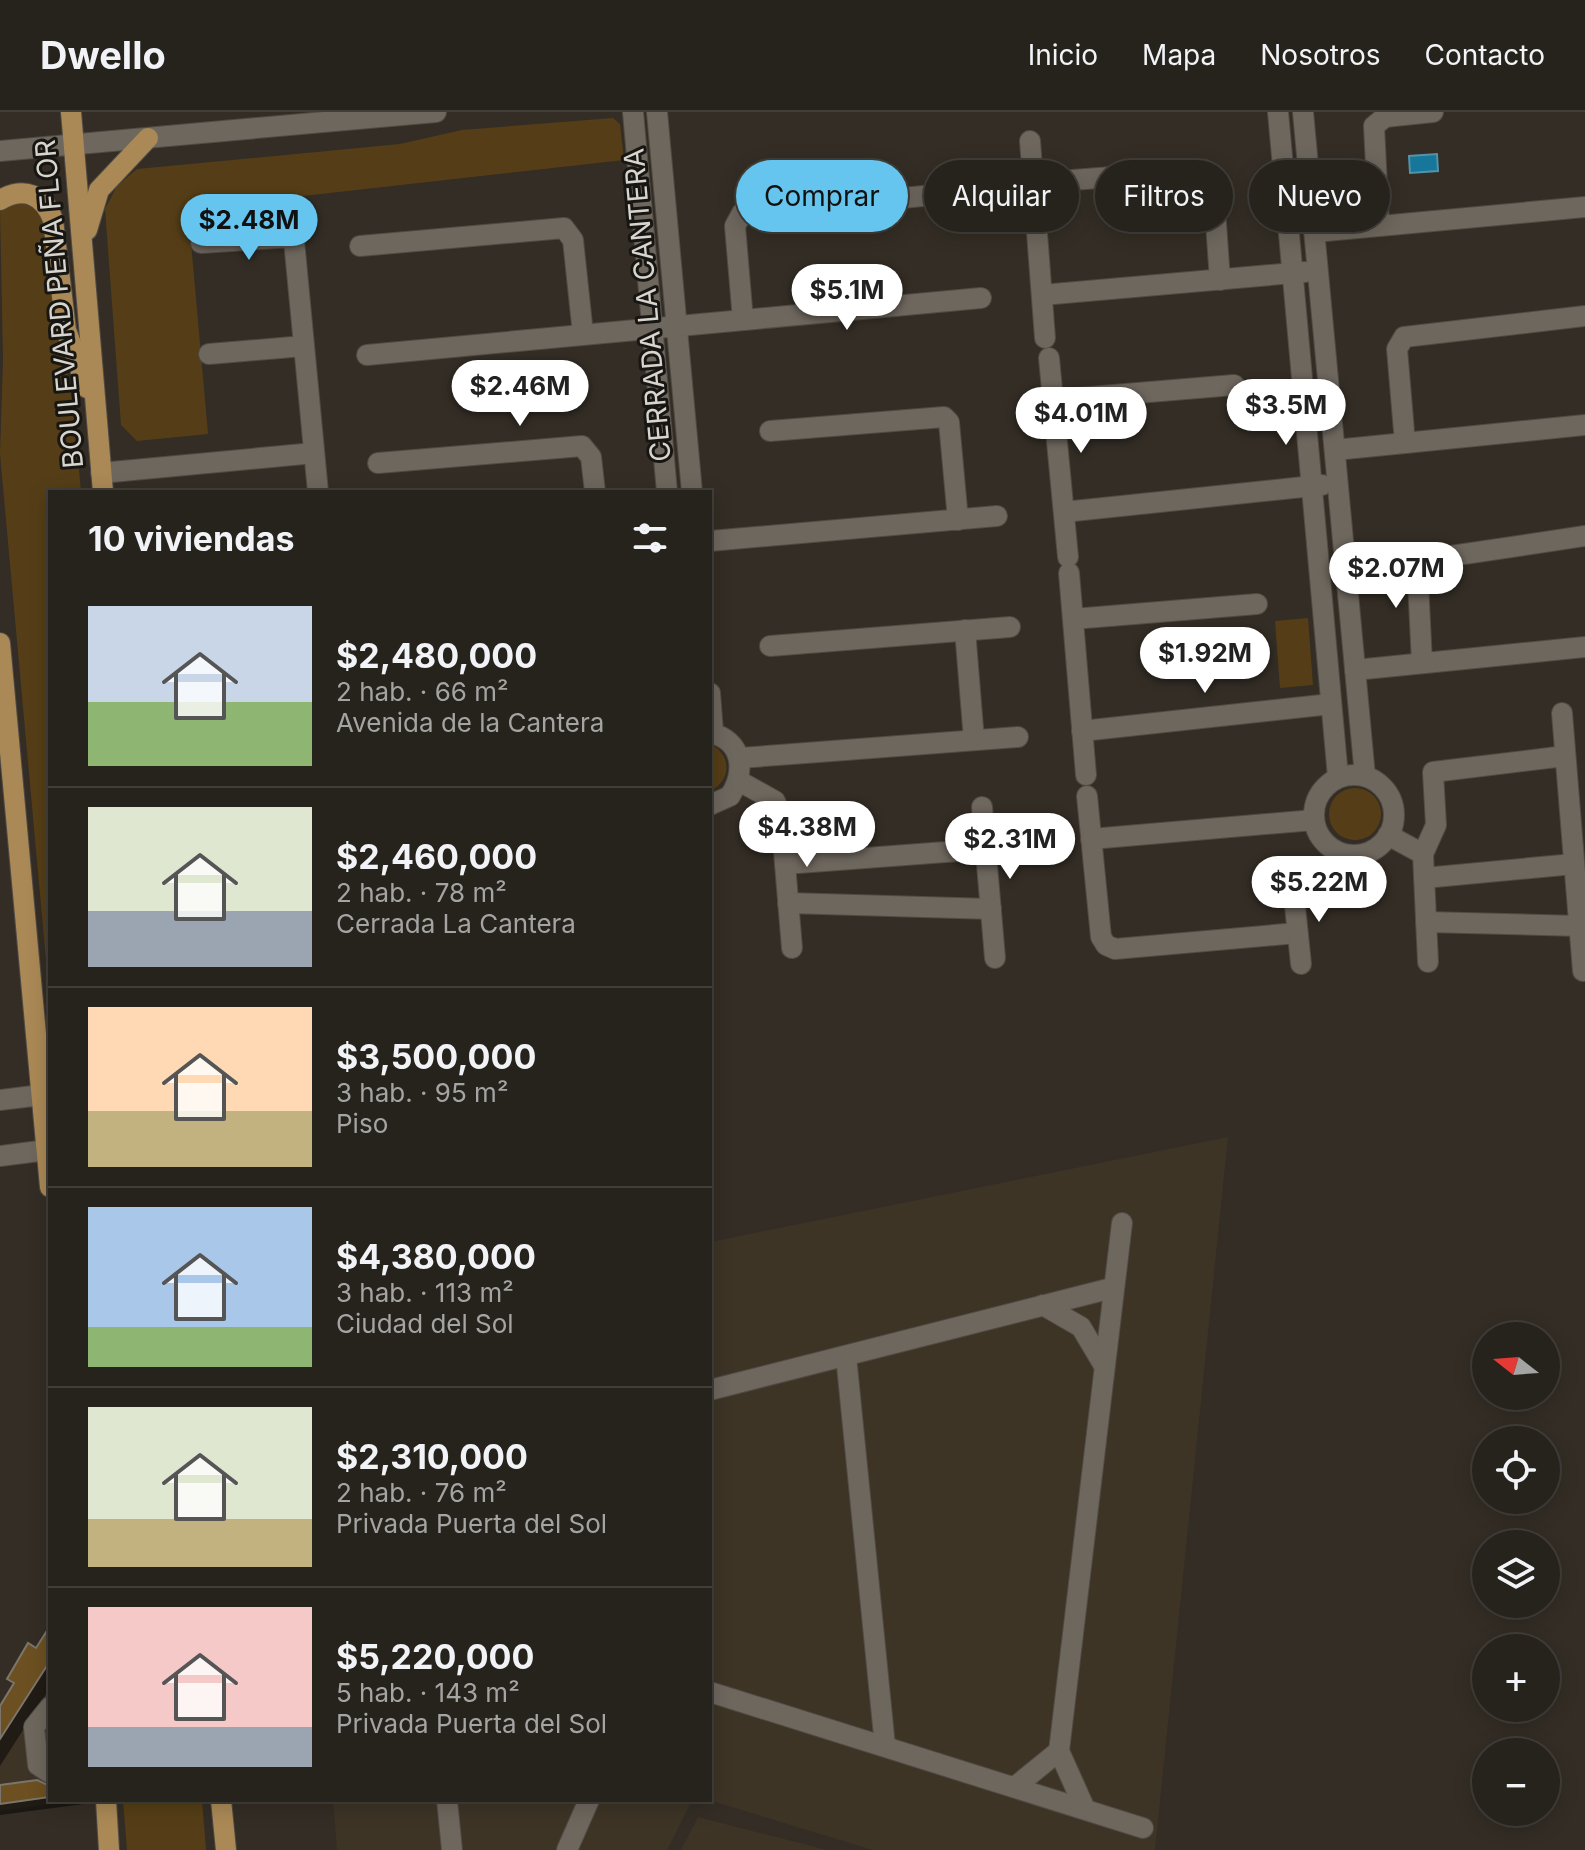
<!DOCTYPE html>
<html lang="es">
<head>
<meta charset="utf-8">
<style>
  body { margin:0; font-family:Inter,sans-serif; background:#2e2a25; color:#f1f3f6; height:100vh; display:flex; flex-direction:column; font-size:30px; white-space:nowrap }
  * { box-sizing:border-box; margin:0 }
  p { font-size:26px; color:#a4a4a3 }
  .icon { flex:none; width:44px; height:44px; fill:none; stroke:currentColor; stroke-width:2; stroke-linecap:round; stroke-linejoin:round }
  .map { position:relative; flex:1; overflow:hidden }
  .details { position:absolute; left:48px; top:378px; width:664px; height:1312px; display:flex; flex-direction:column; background:#26221c; border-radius:0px; box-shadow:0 4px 20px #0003,0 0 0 2px #423f3b }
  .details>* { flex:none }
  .guide { position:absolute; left:736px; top:48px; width:728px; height:72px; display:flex; gap:16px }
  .needle { width:52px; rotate:287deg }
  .fabs { position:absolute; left:1472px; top:1210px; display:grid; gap:16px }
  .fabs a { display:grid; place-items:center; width:88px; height:88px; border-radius:50%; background:#26221c; box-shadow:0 4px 20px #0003,0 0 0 2px #423f3b; font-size:40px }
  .price { position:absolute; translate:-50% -68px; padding:0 18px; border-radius:28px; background:#fff; color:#222; font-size:26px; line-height:52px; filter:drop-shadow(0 2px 4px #0008) }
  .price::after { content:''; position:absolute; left:50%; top:48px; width:24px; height:18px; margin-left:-12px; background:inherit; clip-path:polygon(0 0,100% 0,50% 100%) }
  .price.active { background:#65c5ee; color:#111 }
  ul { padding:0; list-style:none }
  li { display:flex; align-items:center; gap:24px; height:200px; padding:0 40px }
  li+li { border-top:2px solid #423f3b }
  li span { display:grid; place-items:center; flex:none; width:224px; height:160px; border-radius:0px; color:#555 }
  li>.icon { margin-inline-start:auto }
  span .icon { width:96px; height:96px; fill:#fffc; stroke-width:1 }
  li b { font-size:34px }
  h2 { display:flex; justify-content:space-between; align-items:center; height:96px; padding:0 40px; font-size:34px }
  .pill { padding:0 28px; border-radius:36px; background:#26221c; box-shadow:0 4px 20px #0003,0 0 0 2px #423f3b; font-size:28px; line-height:72px }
  .pill.active { background:#65c5ee; color:#111 }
  header { display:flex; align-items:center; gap:48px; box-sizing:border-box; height:112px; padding:0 40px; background:#26221c; border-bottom:2px solid #423f3b }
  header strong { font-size:38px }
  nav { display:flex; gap:44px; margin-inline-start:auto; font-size:28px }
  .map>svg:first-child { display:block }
  .built { fill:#3d3426 }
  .green { fill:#553e17 }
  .water { fill:#17779a; stroke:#5193aa; stroke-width:2 }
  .shadow { fill:#0007 }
  .building { fill:#6c5021; stroke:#7c756b; stroke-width:2 }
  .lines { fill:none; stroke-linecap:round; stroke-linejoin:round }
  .minor-casing { stroke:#504b44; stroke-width:22 }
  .major-casing { stroke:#504b44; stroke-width:22 }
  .minor { stroke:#6e675e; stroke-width:20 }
  .major { stroke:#aa8956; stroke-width:20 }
  .labels { text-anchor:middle; stroke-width:6; stroke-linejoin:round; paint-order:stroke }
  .street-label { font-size:28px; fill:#d8d5cf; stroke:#181612 }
</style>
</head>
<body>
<header>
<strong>Dwello</strong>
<nav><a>Inicio</a><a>Mapa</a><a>Nosotros</a><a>Contacto</a></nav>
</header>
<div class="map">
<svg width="1585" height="1738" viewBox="0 0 1585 1738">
  <rect width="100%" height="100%" fill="#332d25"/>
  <g class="built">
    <path d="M 1228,1025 L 1155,1738 L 873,1738 L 709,1688 L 710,1130 Z"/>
    <path d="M 50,1515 L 50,1688 L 77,1688 L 0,1699 L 0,1594 Z"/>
    <path d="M 333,1688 L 692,1688 L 667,1738 L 337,1738 Z"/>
    <path d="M 698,1705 L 827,1738 L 681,1738 Z"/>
  </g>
  <g class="green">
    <path d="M 613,6 L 620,12 L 624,48 L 188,97 L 208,322 L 137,329 L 121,313 L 105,97 L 117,74 L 137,57 L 400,32 L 462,18 Z"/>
    <path d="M 29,90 L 42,102 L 74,301 L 81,380 L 50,380 L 50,892 L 0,342 L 3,248 L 0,96 L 7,91 Z"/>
    <path d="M 1308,506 L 1313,573 L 1280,576 L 1275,509 Z"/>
    <path d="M 710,632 C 732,642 732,669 710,679 Z"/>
    <circle cx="1355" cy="702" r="26"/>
    <path d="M 123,1688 L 202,1688 L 206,1738 L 127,1738 Z"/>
  </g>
  <path class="water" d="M 1437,42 L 1438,59 L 1410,61 L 1409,44 Z"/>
  <g class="shadow">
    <path d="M 50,1526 L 50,1576 L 0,1654 L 0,1598 L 16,1573 L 9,1566 Z"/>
    <path d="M 0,1675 L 50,1676 L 50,1688 L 84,1688 L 84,1692 L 0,1703 Z"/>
  </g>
  <g class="building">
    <path d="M 50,1514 L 50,1549 L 0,1627 L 0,1594 L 14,1571 L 7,1567 L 28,1531 L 36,1536 Z"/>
    <path d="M 37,1668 L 50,1674 L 50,1685 L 0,1692 L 0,1673 Z"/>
  </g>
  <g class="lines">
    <g class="minor-casing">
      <g id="minor">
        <path d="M 633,0 L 667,380"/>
        <path d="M 657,0 L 692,380"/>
        <path d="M 1278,0 L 1338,665"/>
        <path d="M 1303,0 L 1365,664"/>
        <path d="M 1030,29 L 1045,226"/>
        <path d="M 0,39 L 436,0"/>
        <path d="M 1033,71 L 1204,58 L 1213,69 L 1220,168"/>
        <path d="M 291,97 L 318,380"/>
        <path d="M 1379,114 L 1374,14 L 1385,5 L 1433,0"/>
        <path d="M 1315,120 L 1585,95"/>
        <path d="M 201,131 L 294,125"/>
        <path d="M 360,134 L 564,116 L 573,128 L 583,222"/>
        <path d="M 1042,183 L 1305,160"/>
        <path d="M 743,208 L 735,114 L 742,101 L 966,80"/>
        <path d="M 209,242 L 304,234"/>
        <path d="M 367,243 L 981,186"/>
        <path d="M 1049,246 L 1068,445"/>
        <path d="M 1053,288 L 1234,273"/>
        <path d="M 770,319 L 944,305 L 949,310 L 958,408"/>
        <path d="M 1405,331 L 1397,237 L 1404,225 L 1585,204"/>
        <path d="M 1335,338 L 1585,313"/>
        <path d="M 378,351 L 582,334 L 591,345 L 595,380"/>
        <path d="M 101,361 L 314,341"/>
        <path d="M 1064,400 L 1322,373"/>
        <path d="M 710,429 L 997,404"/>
        <path d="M 1069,461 L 1086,663"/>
        <path d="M 1073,507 L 1257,492"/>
        <path d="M 965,518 L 974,628"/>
        <path d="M 770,534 L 1010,515"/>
        <path d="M 1422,551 L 1417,449 L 1585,424"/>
        <path d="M 1355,558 L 1585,535"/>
        <path d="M 710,581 L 713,620"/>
        <path d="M 1562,601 L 1583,859"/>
        <path d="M 1082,619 L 1331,592"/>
        <path d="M 710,621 C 743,628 746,659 730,684 L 710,693"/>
        <path d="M 740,646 L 1018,625"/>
        <circle cx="1354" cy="703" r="40"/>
        <path d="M 739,669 L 775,689 L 781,704 L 792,836"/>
        <path d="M 1087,684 L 1101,825 L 1106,833 L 1115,837 L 1297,821"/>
        <path d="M 982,695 L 995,846"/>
        <path d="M 1388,723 L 1423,742"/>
        <path d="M 1091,727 L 1314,708"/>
        <path d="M 785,752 L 986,737"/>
        <path d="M 1424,766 L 1574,752"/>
        <path d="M 1293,775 L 1301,852"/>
        <path d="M 788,791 L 991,797"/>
        <path d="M 1426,810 L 1579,814"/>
        <path d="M 1428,850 L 1423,742 L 1436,713 L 1433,660 L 1565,644"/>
        <path d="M 0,988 L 41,983"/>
        <path d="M 0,1044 L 47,1038"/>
        <path d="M 1043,1193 L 1081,1215 L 1103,1252"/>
        <path d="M 846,1244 L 885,1634"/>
        <path d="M 710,1278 L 1112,1176"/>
        <path d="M 710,1580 L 1143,1716"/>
        <path d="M 50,1595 L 34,1615 L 38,1653 L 50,1661"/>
        <path d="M 1016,1674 L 1059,1639"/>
        <path d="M 447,1688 L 452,1738"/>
        <path d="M 1085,1697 L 1059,1639 L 1122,1111"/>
        <path d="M 567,1738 L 589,1688"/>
      </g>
    </g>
    <g class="major-casing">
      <g id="major">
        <path d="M 71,0 L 103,380"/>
        <path d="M 0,88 C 25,74 44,83 53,108 L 66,218 L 87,276"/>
        <path d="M 87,118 L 99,78 L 148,26"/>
        <path d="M 0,531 L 50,1075"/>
        <path d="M 106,1688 L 109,1738"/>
        <path d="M 221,1688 L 226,1738"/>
      </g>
    </g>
    <use href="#minor" class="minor"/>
    <use href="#major" class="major"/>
  </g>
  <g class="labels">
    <g class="street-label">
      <text transform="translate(59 192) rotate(-95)" y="10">BOULEVARD PEÑA FLOR</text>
      <text transform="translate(647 193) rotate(-95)" y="10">CERRADA LA CANTERA</text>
    </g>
  </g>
</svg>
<div class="fabs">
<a><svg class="needle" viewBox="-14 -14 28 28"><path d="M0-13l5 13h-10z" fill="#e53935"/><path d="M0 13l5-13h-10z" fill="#a4a4a3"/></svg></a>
<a><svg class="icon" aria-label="locate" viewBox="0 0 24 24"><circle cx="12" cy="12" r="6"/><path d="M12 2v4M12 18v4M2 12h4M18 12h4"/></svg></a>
<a><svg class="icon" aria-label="layers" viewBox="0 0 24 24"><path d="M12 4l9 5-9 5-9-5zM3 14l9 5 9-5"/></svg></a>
<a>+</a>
<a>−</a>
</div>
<b class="price active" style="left:249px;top:150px">$2.48M</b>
<b class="price" style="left:847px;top:220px">$5.1M</b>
<b class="price" style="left:520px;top:316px">$2.46M</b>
<b class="price" style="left:1286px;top:335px">$3.5M</b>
<b class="price" style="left:1081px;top:343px">$4.01M</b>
<b class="price" style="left:1396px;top:498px">$2.07M</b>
<b class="price" style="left:1205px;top:583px">$1.92M</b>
<b class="price" style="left:807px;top:757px">$4.38M</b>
<b class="price" style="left:1010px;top:769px">$2.31M</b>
<b class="price" style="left:1319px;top:812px">$5.22M</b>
<div class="guide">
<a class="pill active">Comprar</a>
<a class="pill">Alquilar</a>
<a class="pill">Filtros</a>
<a class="pill">Nuevo</a>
</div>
<section class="details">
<h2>10 viviendas<svg class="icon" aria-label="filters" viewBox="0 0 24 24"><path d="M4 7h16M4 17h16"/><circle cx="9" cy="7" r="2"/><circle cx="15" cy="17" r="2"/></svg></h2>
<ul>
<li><span style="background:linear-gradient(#c9d6e8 60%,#8fb573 0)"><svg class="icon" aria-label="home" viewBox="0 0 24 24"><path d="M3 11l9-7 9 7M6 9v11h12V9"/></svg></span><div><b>$2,480,000</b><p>2 hab. · 66 m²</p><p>Avenida de la Cantera</p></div></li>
<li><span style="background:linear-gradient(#dfe7d0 65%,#9aa5b1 0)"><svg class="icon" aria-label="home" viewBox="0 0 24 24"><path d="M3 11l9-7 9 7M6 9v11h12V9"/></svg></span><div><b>$2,460,000</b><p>2 hab. · 78 m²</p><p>Cerrada La Cantera</p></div></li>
<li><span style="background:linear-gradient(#ffd9b3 65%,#c2b280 0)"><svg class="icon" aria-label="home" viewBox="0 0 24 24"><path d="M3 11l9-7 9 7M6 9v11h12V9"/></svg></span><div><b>$3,500,000</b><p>3 hab. · 95 m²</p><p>Piso</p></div></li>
<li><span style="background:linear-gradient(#a9c7e8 75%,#8fb573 0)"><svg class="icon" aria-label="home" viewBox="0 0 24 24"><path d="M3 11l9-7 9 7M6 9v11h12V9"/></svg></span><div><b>$4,380,000</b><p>3 hab. · 113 m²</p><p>Ciudad del Sol</p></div></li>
<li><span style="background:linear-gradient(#dfe7d0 70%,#c2b280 0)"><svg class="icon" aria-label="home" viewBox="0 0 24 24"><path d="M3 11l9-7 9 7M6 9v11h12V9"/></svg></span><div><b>$2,310,000</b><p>2 hab. · 76 m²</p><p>Privada Puerta del Sol</p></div></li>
<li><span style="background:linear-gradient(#f6c9c9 75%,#9aa5b1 0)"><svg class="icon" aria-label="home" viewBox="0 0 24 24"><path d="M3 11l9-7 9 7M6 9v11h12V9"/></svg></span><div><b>$5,220,000</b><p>5 hab. · 143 m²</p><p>Privada Puerta del Sol</p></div></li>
</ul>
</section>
</div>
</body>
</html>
